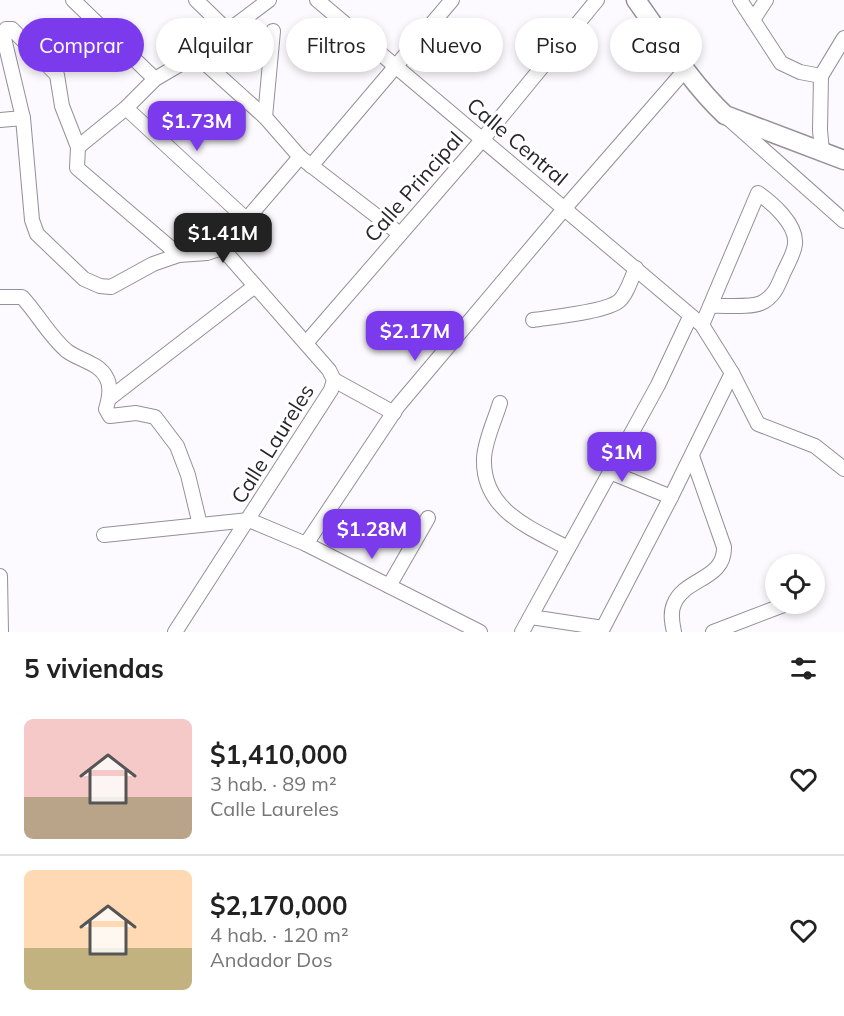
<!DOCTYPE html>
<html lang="es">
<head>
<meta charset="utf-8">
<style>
  body { margin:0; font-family:Mulish,sans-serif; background:#f2f2f2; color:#222; height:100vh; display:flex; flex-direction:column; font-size:22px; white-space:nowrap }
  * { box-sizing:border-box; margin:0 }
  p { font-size:20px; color:#767676 }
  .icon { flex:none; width:33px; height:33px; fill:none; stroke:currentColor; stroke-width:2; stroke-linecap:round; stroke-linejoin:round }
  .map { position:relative; height:632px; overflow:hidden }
  .drawer { display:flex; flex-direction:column; background:#fff; flex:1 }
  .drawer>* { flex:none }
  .guide { position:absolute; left:18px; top:18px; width:808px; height:54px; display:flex; gap:12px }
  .controls { position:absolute; left:765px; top:554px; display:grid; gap:12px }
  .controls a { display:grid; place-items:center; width:60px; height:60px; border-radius:50%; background:#fff; box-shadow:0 3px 9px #0003; font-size:30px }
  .price { position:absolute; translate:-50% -51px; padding:0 14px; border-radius:12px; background:#7c3aed; color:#fff; font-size:20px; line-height:39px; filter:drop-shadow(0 2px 3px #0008) }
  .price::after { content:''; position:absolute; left:50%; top:36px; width:18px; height:14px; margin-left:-9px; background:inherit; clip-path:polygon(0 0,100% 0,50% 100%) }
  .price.selected { background:#222; color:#fff }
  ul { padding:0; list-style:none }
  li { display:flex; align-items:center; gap:18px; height:150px; padding:0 24px }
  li+li { border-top:2px solid #e0e0e0 }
  li span { display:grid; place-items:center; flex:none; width:168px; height:120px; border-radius:9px; color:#555 }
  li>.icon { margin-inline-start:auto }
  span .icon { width:72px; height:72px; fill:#fffc; stroke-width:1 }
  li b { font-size:26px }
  h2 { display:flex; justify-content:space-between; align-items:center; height:72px; padding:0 24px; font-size:26px }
  .chip { padding:0 21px; border-radius:27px; background:#fff; box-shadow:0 3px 9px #0003; font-size:21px; line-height:54px }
  .chip.selected { background:#7c3aed; color:#fff }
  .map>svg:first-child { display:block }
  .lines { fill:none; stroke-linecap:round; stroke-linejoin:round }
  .minor-casing { stroke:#948f99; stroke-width:16 }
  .tertiary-casing { stroke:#948f99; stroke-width:21 }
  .minor { stroke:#fff; stroke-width:14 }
  .tertiary { stroke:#fff; stroke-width:18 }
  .labels { text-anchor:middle; stroke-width:6; stroke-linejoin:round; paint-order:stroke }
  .street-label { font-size:21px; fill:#272529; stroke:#fff }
</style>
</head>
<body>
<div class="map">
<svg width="844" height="632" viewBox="0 0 844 632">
  <rect width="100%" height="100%" fill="#fcfafe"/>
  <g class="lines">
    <g class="minor-casing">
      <g id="minor">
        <path d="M 73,0 L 155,79"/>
        <path d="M 196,0 L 228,31"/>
        <path d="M 317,0 L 702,325 L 732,373 L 758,424 L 815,446 L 844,469"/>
        <path d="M 740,0 L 781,63 L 800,72 L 821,76"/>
        <path d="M 753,20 L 766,0"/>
        <path d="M 196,55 L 265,117 L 300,157 L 400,234"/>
        <path d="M 126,108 L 246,219"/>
        <path d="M 265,117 L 273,31"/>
        <path d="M 729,119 L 844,221"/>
        <path d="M 0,120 L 23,118"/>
        <path d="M 78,147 L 126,108 L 155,79 L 196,55 L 269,0"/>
        <path d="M 822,151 L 820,130 L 821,76 L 844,38"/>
        <path d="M 311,166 L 452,0"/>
        <path d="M 179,255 L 77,168 L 78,147 L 62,106 L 57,75 L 12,29 L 6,29 L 3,34 L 23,118 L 32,220 L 37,234 L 84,279 L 100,286 L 111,287 L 153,264 L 179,255 L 207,253 L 222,248 L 300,157"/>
        <path d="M 0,297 L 22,297 C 38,314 49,336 67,351 C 79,360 99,363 106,377 C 112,386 109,399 106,409 L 110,416 L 136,413 L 155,417 L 177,446 L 188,475 L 200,525"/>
        <path d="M 533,320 C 552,317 606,312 619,301 C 627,294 631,279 636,268"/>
        <path d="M 702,325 L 758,193 C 772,203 797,224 795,244 C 794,254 787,265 783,274 C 778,286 774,297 761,303 C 750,308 723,305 710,306"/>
        <path d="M 306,343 L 482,140 L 597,0"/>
        <path d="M 334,380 L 394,413"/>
        <path d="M 110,398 L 255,286"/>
        <path d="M 500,403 C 495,420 485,440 484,458 C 482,510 530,528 568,548"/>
        <path d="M 610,472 L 671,497"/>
        <path d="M 104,535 L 249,520 L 306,544 L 480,632"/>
        <path d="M 306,544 L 398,406 L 564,209 L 686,69"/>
        <path d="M 0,576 L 1,632"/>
        <path d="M 389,586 L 428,518"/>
        <path d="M 531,617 L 603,628 L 671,497 L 732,373"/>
        <path d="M 175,632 L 331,390 L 334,380 L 329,370 L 222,248"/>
        <path d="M 522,632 L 658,385 L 690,317"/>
        <path d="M 674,632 C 672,623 670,613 674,604 C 684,578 725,580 724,547 L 692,456"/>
        <path d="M 713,632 L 789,603"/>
      </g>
    </g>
    <g class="tertiary-casing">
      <path id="tertiary" d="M 636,0 C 664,39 690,82 725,115 L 844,160"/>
    </g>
    <use href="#minor" class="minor"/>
    <use href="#tertiary" class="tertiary"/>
  </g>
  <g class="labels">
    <g class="street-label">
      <text transform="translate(517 142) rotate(40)" y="7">Calle Central</text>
      <text transform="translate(414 187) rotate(-49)" y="7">Calle Principal</text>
      <text transform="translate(273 444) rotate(-58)" y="7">Calle Laureles</text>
    </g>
  </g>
</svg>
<div class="controls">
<a><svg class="icon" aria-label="locate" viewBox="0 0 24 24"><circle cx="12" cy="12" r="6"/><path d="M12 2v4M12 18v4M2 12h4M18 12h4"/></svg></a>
</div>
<b class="price" style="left:197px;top:152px">$1.73M</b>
<b class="price selected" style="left:223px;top:264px">$1.41M</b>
<b class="price" style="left:415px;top:362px">$2.17M</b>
<b class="price" style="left:622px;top:483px">$1M</b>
<b class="price" style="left:372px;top:560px">$1.28M</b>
<div class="guide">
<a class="chip selected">Comprar</a>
<a class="chip">Alquilar</a>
<a class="chip">Filtros</a>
<a class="chip">Nuevo</a>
<a class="chip">Piso</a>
<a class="chip">Casa</a>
</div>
</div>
<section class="drawer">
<h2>5 viviendas<svg class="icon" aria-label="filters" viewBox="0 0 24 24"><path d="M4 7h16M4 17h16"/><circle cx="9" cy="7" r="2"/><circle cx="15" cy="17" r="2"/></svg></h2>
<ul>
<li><span style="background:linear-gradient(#f6c9c9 65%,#b9a48a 0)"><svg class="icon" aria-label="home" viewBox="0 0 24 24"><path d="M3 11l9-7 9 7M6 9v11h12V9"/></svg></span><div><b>$1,410,000</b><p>3 hab. · 89 m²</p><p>Calle Laureles</p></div><svg class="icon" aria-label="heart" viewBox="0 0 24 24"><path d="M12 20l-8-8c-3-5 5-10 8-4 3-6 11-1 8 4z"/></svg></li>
<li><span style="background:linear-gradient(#ffd9b3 65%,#c2b280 0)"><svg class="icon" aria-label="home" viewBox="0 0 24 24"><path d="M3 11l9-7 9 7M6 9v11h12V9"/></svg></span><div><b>$2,170,000</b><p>4 hab. · 120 m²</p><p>Andador Dos</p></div><svg class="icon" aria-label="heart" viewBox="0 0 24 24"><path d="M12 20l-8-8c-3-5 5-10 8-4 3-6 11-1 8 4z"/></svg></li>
</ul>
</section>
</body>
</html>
